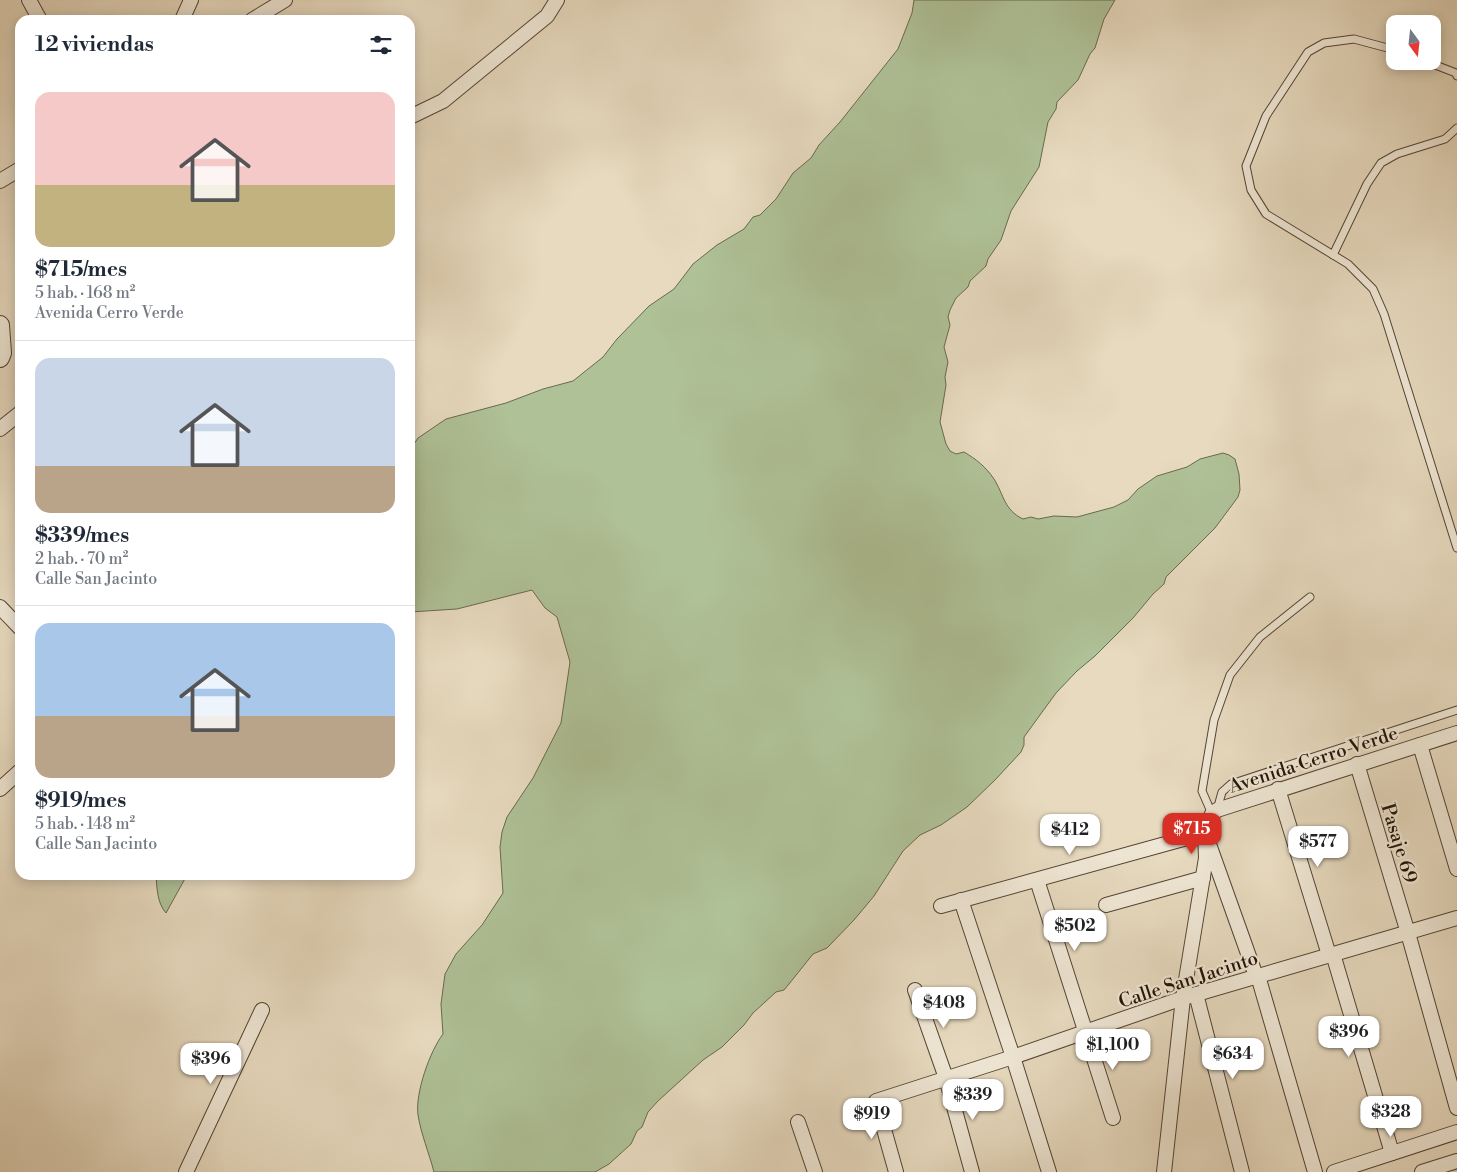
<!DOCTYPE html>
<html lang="es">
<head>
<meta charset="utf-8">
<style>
  body { margin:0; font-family:"Libre Bodoni",serif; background:#f6f6f7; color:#1f2937; height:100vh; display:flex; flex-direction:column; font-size:19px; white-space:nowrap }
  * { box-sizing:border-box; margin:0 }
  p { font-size:16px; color:#747a83 }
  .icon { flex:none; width:28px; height:28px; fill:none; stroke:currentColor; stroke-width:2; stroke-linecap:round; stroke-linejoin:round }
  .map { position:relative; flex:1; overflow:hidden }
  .details { position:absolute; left:15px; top:15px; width:400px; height:865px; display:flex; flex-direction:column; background:#fff; border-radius:15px; box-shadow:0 2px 12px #0003 }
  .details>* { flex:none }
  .needle { width:32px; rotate:165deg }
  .tools { position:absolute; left:1386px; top:15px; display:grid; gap:10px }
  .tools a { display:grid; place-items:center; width:55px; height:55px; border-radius:10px; background:#fff; box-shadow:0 2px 12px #0003; font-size:25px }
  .price { position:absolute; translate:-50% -42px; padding:0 11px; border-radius:10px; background:#fff; color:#222; font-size:16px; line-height:32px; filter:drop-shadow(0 1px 2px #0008) }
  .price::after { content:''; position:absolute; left:50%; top:30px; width:15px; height:11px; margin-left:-8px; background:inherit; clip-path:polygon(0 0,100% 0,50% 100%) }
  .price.current { background:#d93025; color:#fff }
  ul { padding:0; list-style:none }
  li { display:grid; align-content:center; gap:10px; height:265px; padding:0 20px }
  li+li { border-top:1px solid #e0e1e3 }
  li span { display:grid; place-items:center; height:155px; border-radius:15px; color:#555 }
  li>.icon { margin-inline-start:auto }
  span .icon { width:90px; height:90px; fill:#fffc; stroke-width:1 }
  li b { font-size:21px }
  h2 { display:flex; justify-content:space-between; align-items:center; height:60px; padding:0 20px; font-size:21px }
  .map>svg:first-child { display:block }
  .green { fill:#afc197; stroke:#686a4e }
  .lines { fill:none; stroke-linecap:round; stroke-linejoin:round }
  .service-casing { stroke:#534434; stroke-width:9 }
  .minor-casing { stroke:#534434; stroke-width:16 }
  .tertiary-casing { stroke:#534434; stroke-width:20 }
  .service { stroke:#efe7d5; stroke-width:7 }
  .minor { stroke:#efe7d5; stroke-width:14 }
  .tertiary { stroke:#efe7d5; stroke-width:18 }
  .labels { text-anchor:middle; stroke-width:4.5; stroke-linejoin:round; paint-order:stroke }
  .street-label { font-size:19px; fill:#221205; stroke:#efe7d5 }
</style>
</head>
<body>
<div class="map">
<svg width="1457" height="1172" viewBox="0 0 1457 1172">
  <rect width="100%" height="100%" fill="#e7dabf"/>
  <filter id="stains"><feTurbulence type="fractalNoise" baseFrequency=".004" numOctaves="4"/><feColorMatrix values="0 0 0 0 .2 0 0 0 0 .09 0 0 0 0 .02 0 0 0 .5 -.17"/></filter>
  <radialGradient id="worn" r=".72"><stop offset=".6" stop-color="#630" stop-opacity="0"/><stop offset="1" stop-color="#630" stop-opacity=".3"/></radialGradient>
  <g class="green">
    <path d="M 914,0 L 1115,0 L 1104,19 L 1095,48 L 1090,54 L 1078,80 L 1057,102 L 1056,109 L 1048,122 L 1039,167 L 1011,211 L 1001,240 L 988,259 L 986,266 L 970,281 L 968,287 L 956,298 L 950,310 L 948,317 L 950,325 L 944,347 L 948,362 L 945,377 L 946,385 L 940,422 L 946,444 L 950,451 L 956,454 L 964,452 C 976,459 986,467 994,479 C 1004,495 1004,510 1023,519 L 1031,517 L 1038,519 L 1054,516 L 1077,517 L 1114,507 L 1128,500 L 1138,489 L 1157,476 L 1187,467 L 1200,459 L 1223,453 L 1229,455 L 1235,459 L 1239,474 L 1240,490 L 1238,497 L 1215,528 L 1166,577 L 1164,584 L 1153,594 L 1133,618 L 1095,656 L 1077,671 L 1056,693 L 1024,737 L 1024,745 L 1021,752 L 995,780 L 967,807 L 941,825 L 920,835 L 903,851 L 874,896 L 854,920 L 827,948 L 813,954 L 789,984 L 784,990 L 776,992 L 753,1013 L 744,1025 L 722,1047 L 703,1060 L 658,1101 L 648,1112 L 642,1127 L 637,1131 L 631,1144 L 609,1164 L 595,1172 L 434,1172 C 429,1153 421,1134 418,1115 C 415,1093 430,1051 443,1034 L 441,1004 L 445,974 L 456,954 L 482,925 L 503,893 L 500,847 L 502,832 L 507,817 L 533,778 L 561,723 L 570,662 L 557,617 L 545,608 L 532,590 L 457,609 L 410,612 L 410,450 L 418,438 L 446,419 L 506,403 L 543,389 L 573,381 L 603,357 L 617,339 L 649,306 L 674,289 L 693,264 L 717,245 L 744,229 L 753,217 L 760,215 L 776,199 L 793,173 L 811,158 L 819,145 L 840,122 L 898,49 L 912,13 Z"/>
    <path d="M 156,875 L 187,875 L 166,913 C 157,903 157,888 156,875 Z"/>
  </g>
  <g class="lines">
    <g class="service-casing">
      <g id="service">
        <path d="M 1395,50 L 1354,39 L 1324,43 L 1308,52 L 1266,116 L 1246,166 L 1251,190 L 1266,214 L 1348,264 L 1373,289 L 1384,314 L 1457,548"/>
        <path d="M 1425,61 L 1456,73 L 1457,76"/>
        <path d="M 1333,255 L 1367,184 L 1381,163 L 1397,154 L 1445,139 L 1457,128"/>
        <path d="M 1217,810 L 1222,792 L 1231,784 L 1457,710"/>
        <path d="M 1212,814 L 1202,791 L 1214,720 L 1230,675 L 1260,637 L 1310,597"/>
      </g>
    </g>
    <g class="minor-casing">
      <g id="minor">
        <path d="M 29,0 L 40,20"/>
        <path d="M 182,20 L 191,0"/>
        <path d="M 252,20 L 285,0"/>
        <path d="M 410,117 L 443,101 L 547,16 L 557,0"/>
        <path d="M 0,181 L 20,169"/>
        <path d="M 0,429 L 20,413"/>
        <path d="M 0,607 L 20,628"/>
        <path d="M 1420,745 L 1457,869"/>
        <path d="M 1357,764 L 1408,933 L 1457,1108"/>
        <path d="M 0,789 L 20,771"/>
        <path d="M 1278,789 L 1329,955"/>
        <path d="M 1037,880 L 1113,1118"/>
        <path d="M 961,900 L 1013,1057 L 1049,1172"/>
        <path d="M 1106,905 L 1203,878"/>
        <path d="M 941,906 L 1205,833 L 1256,976"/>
        <path d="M 1333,954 L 1392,1153"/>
        <path d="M 1258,976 L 1315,1172"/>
        <path d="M 915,990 L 946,1078 L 972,1172"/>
        <path d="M 1196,994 L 1242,1172"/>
        <path d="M 798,1122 L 815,1172"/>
        <path d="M 186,1172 L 262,1010"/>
        <path d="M 896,1172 L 876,1101 L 1013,1057 L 1183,998 L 1457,918"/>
        <path d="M 1164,1172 L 1183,998 L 1206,858 L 1205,833 L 1212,814 L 1217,810 L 1457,733"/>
        <path d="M 1334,1172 L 1457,1132"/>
        <path d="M 1422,1172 L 1457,1161"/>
      </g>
    </g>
    <g class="tertiary-casing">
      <path id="tertiary" d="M 0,325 L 2,353 L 0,358"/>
    </g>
    <use href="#service" class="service"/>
    <use href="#minor" class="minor"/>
    <use href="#tertiary" class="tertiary"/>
  </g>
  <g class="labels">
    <g class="street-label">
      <text transform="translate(1313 759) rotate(-18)" y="7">Avenida Cerro Verde</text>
      <text transform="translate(1400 843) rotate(73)" y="7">Pasaje 69</text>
      <text transform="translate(1188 979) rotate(-18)" y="7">Calle San Jacinto</text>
    </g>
  </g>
  <rect width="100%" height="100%" filter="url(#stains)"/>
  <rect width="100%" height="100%" fill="url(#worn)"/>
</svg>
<div class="tools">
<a><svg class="needle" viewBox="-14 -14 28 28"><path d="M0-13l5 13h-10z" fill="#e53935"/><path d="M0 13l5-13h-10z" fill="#747a83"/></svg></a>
</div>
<b class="price current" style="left:1192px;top:855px">$715</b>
<b class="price" style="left:1070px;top:856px">$412</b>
<b class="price" style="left:1318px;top:868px">$577</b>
<b class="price" style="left:1075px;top:952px">$502</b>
<b class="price" style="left:944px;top:1029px">$408</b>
<b class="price" style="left:1349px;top:1058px">$396</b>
<b class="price" style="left:1113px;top:1071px">$1,100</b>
<b class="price" style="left:1233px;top:1080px">$634</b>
<b class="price" style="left:211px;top:1085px">$396</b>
<b class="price" style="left:973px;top:1121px">$339</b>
<b class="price" style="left:1391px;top:1138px">$328</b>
<b class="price" style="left:872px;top:1140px">$919</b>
<section class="details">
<h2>12 viviendas<svg class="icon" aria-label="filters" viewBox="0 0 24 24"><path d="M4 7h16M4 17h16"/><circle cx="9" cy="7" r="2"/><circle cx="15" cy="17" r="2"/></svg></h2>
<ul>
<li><span style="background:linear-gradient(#f6c9c9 60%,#c2b280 0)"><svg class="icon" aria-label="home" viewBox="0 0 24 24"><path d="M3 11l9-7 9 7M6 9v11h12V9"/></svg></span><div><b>$715/mes</b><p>5 hab. · 168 m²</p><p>Avenida Cerro Verde</p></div></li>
<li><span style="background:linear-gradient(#c9d6e8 70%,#b9a48a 0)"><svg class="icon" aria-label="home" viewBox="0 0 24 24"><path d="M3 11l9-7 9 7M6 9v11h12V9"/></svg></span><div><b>$339/mes</b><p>2 hab. · 70 m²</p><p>Calle San Jacinto</p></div></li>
<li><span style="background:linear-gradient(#a9c7e8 60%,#b9a48a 0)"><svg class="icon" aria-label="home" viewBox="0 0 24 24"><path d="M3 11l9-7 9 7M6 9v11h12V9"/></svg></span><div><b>$919/mes</b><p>5 hab. · 148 m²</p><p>Calle San Jacinto</p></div></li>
</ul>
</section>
</div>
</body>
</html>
